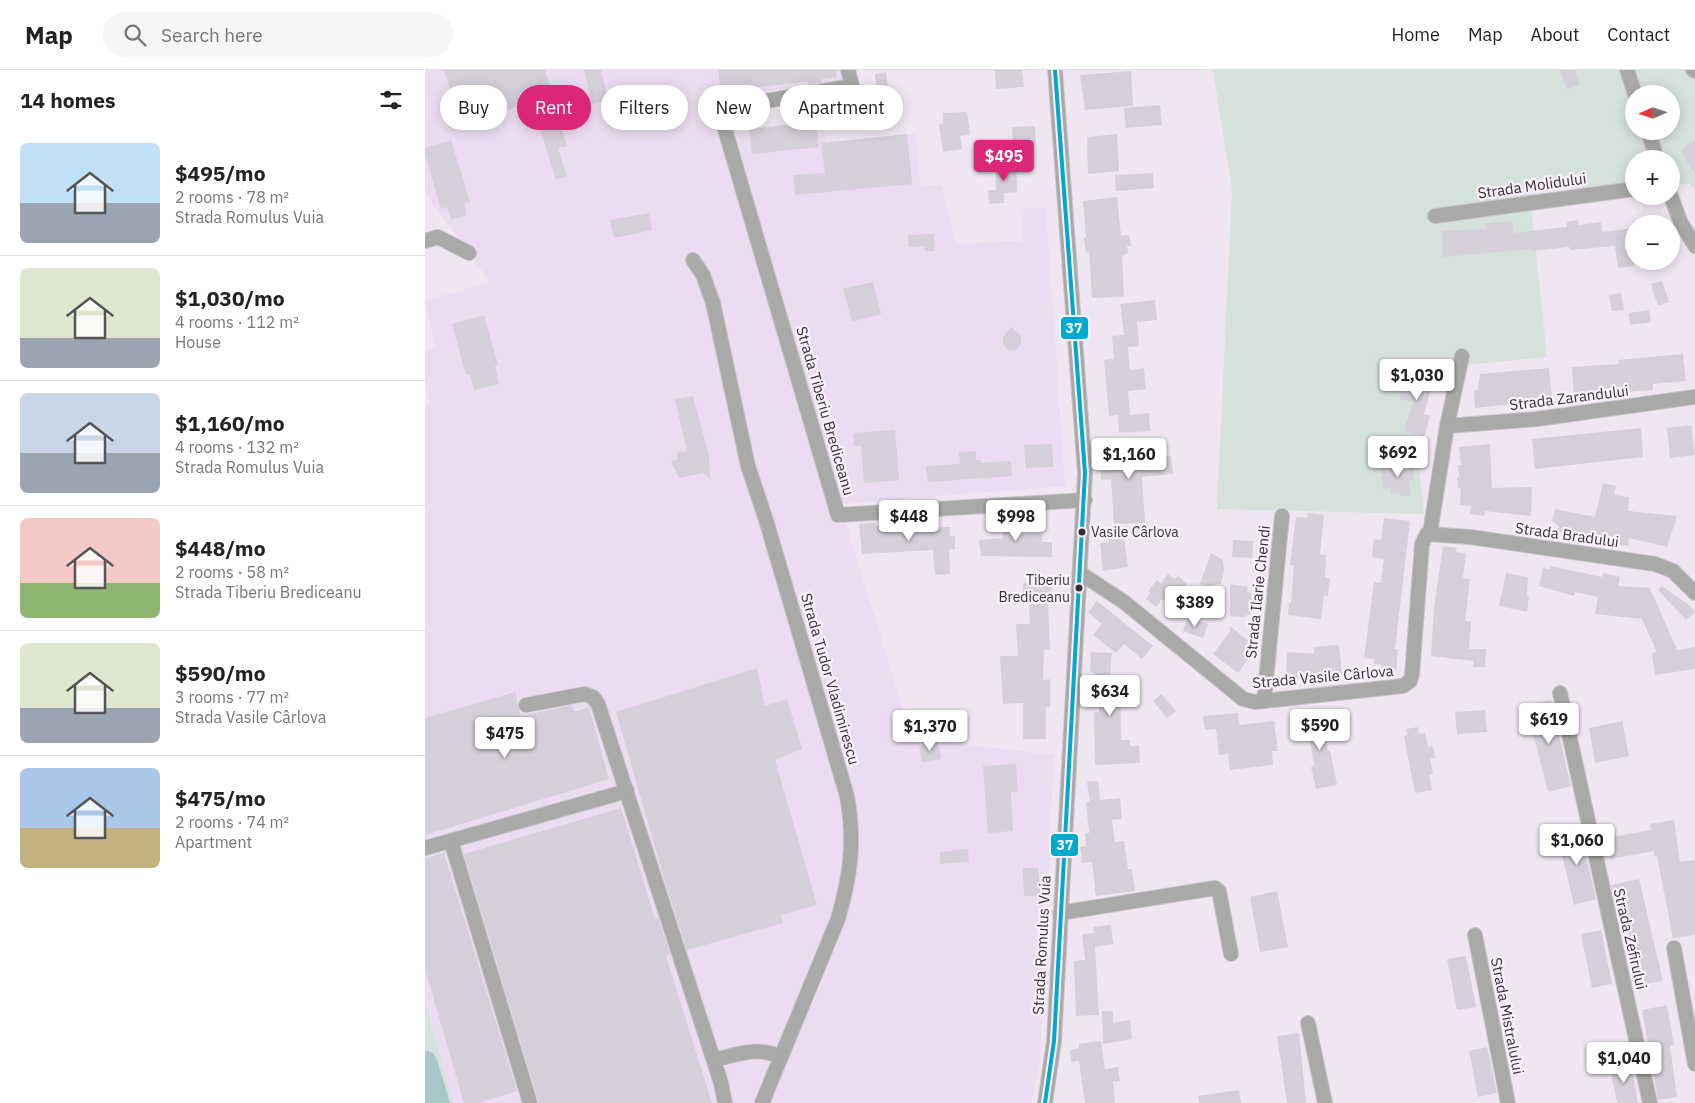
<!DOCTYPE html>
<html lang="en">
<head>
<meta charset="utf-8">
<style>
  body { margin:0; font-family:"IBM Plex Sans",sans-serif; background:#f6f6f6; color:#222; height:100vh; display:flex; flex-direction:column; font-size:19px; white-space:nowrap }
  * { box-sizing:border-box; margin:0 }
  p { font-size:16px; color:#767676 }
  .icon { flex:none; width:28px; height:28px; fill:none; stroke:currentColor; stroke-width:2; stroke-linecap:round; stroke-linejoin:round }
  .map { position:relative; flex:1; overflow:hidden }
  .panel { display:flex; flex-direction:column; background:#fff; width:425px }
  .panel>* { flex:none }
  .hud { position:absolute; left:15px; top:15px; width:475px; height:45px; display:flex; gap:10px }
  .needle { width:32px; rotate:267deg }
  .fabs { position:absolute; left:1200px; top:15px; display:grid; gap:10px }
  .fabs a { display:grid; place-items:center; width:55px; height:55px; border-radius:50%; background:#fff; box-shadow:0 2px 12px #0003; font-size:25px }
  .price { position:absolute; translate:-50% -42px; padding:0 11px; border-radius:5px; background:#fff; color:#222; font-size:16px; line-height:32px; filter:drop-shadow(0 1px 2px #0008) }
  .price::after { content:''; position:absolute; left:50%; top:30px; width:15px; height:11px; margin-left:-8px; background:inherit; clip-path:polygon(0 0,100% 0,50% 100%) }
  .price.on { background:#db2777; color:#fff }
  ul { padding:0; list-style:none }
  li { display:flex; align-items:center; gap:15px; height:125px; padding:0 20px }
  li+li { border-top:1px solid #e0e0e0 }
  li span { display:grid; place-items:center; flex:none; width:140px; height:100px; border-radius:8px; color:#555 }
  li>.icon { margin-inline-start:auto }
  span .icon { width:60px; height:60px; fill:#fffc; stroke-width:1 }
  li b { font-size:21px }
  h2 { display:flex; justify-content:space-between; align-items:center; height:60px; padding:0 20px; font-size:21px }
  .tag { padding:0 18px; border-radius:22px; background:#fff; box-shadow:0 2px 12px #0003; font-size:18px; line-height:45px }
  .tag.on { background:#db2777; color:#fff }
  header { display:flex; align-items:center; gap:30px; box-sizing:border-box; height:70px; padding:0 25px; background:#fff; border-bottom:1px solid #e0e0e0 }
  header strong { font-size:24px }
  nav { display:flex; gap:28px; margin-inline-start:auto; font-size:18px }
  .search { width:350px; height:45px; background:#f6f6f6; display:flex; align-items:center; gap:12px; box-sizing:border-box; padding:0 18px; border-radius:28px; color:#767676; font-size:19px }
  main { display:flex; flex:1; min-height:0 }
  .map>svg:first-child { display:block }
  .built { fill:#ecdcf1 }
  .green { fill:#d5e1db; fill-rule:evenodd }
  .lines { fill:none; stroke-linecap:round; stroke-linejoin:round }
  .river { stroke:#a9c6ca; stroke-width:25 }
  .building { fill:#d4cfd8 }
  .minor-casing { stroke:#c9c2cc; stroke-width:16 }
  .minor { stroke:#a9a9a8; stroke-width:14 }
  .bus-1-casing { stroke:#fbf1fe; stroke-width:8 }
  .bus-1 { stroke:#00a9ce; stroke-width:4 }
  .bus-dot { fill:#352f37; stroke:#fbf1fe; stroke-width:2 }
  .labels { text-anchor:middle; stroke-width:4.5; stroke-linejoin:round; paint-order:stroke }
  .bus-label { font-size:14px; fill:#352f37; stroke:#fbf1fe; text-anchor:start }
  .street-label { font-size:15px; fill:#352f37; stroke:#fbf1fe }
  .line-badge { stroke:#fbf1fe; stroke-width:2 }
  .badge-label { font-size:14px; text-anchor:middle; font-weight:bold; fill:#fff }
</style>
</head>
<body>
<header>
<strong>Map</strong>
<div class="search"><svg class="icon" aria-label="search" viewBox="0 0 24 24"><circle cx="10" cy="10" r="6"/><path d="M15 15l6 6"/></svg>Search here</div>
<nav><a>Home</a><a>Map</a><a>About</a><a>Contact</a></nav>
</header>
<main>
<section class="panel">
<h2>14 homes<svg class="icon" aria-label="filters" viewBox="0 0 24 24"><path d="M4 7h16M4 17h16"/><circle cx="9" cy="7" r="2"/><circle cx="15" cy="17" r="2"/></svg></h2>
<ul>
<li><span style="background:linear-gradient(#bfe0f5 60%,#9aa5b1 0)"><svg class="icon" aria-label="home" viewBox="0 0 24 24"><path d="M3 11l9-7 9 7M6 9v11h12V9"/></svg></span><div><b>$495/mo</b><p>2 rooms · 78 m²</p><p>Strada Romulus Vuia</p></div></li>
<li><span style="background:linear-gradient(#dfe7d0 70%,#9aa5b1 0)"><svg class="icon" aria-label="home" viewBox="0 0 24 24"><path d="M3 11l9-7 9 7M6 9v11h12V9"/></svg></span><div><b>$1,030/mo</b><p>4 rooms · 112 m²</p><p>House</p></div></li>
<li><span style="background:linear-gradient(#c9d6e8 60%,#9aa5b1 0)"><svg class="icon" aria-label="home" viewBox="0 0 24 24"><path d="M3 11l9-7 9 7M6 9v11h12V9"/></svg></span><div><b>$1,160/mo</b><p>4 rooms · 132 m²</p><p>Strada Romulus Vuia</p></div></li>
<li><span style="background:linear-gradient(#f6c9c9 65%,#8fb573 0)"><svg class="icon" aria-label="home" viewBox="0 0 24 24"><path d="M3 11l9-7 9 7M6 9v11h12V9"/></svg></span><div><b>$448/mo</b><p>2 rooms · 58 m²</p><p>Strada Tiberiu Brediceanu</p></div></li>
<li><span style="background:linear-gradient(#dfe7d0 65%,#9aa5b1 0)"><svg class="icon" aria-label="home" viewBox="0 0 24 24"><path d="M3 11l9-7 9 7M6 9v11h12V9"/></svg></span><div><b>$590/mo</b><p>3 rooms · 77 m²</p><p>Strada Vasile Cârlova</p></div></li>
<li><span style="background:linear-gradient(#a9c7e8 60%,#c2b280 0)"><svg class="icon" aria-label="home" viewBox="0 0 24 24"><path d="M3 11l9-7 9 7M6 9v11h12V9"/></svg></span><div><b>$475/mo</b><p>2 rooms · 74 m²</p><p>Apartment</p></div></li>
</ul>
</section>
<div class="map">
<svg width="1270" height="1033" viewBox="0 0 1270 1033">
  <rect width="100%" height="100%" fill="#efe6f2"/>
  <path class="built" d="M 0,0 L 427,0 L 428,8 L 300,28 L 311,62 L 398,50 L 401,74 L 490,64 L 496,116 L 517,115 L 530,173 L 597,171 L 595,139 L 621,137 L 640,416 L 415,434 L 487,668 L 629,685 L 615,991 L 606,1033 L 28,1033 L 0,929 L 0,336 L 5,334 L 0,312 L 0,282 L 11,278 L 0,231 L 65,212 L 0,123 Z"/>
  <g class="green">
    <path d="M 788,0 L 1270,0 L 1270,121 L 1265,114 L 1246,114 L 1246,89 L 1209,89 L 1209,116 L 1104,119 L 1122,287 L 983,301 L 999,444 L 792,439 L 807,120 ZM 1209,24 L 1246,24 L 1246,61 L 1209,61 Z"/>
    <path d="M 0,931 L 28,1033 L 0,1033 Z"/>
  </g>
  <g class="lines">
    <path class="river" d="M 0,993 L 12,1033"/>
  </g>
  <g class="building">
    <path d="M 19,0 L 120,0 L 142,76 L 133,78 L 142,106 L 131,110 L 107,32 L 36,54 Z"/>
    <path d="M 159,0 L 176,0 L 183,30 L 167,34 Z"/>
    <path d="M 293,0 L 411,0 L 412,7 L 396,9 L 397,12 L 383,15 L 383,11 L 296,22 Z"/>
    <path d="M 570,0 L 597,0 L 599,17 L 571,19 Z"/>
    <path d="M 1135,0 L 1150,0 L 1155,15 L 1142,19 Z"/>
    <path d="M 706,1 L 708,36 L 660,40 L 655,5 Z"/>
    <path d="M 461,2 L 464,25 L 446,27 L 445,16 L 451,15 L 450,4 Z"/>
    <path d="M 442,23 L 444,40 L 390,47 L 394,77 L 327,84 L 324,59 L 376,53 L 375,37 L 384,36 L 384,32 Z"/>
    <path d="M 735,35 L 737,55 L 701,58 L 699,38 Z"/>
    <path d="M 542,42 L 545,65 L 535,66 L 537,79 L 518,82 L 514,54 L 518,54 L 518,43 Z"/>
    <path d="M 610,56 L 611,73 L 588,74 L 587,57 Z"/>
    <path d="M 482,64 L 487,114 L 370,125 L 369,105 L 400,103 L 396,73 Z"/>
    <path d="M 692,64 L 694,101 L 663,104 L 662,67 Z"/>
    <path d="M 26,70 L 45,132 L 39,134 L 42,145 L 26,150 L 22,137 L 16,139 L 0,85 L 0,78 Z"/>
    <path d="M 1270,70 L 1270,104 L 1255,80 Z"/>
    <path d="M 591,91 L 592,122 L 579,123 L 579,133 L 564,134 L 563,120 L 571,120 L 570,92 Z"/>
    <path d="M 728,103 L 729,118 L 691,121 L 690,105 Z"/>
    <path d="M 692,127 L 696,166 L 704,165 L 706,176 L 702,176 L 703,183 L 697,186 L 699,227 L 667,228 L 664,182 L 661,183 L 659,168 L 661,168 L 658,131 Z"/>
    <path d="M 224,143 L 227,160 L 189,168 L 185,150 Z"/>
    <path d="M 1153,150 L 1154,155 L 1176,152 L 1177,162 L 1209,158 L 1209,196 L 1193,198 L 1190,176 L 1145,180 L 1144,177 L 1107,181 L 1107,179 L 1018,187 L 1017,161 L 1060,159 L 1060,153 L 1087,151 L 1088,163 L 1142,157 L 1142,152 Z"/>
    <path d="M 509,164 L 510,181 L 500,181 L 499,176 L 484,177 L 483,165 Z"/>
    <path d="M 1237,211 L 1244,232 L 1233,236 L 1226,214 Z"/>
    <path d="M 448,212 L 456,244 L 427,252 L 418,219 Z"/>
    <path d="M 1196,223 L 1199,240 L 1187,241 L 1184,225 Z"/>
    <path d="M 730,230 L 732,250 L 712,252 L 714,276 L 703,277 L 705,300 L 719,298 L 721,319 L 703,321 L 705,345 L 724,343 L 725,361 L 694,363 L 693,345 L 684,346 L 679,290 L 689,289 L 687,266 L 699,265 L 695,234 Z"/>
    <path d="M 1224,240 L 1226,252 L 1205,255 L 1204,243 Z"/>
    <path d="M 59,245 L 73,295 L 70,296 L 74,314 L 49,320 L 45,304 L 41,305 L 27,254 Z"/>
    <path d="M 586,257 L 596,266 L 596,274 L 591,280 L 583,280 L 578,275 L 578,267 Z"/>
    <path d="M 1258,284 L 1261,311 L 1228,314 L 1228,320 L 1149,326 L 1147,297 L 1194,294 L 1193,290 Z"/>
    <path d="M 1124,298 L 1127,330 L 1050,338 L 1049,320 L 1053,320 L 1055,304 Z"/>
    <path d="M 983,299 L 1009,307 L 999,344 L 1005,346 L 999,367 L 979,361 L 988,332 L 974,329 Z"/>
    <path d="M 268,326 L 284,386 L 285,408 L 278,403 L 254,408 L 246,392 L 253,389 L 252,383 L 262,381 L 250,329 Z"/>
    <path d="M 1266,355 L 1270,385 L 1245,388 L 1242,358 Z"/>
    <path d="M 1216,358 L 1218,387 L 1110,399 L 1107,369 Z"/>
    <path d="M 470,360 L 474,410 L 439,413 L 436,376 L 429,376 L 428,363 Z"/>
    <path d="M 699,370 L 700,392 L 746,386 L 748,404 L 717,407 L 720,453 L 689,454 L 686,409 L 676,410 L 674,372 Z"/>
    <path d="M 627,374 L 628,397 L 601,398 L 599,375 Z"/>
    <path d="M 1065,374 L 1067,418 L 1107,417 L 1106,446 L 1060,441 L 1059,446 L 1045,444 L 1046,436 L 1035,435 L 1036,418 L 1033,419 L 1032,407 L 1034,407 L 1033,395 L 1036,395 L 1034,377 Z"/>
    <path d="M 551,381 L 551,390 L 556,390 L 556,393 L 586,391 L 587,406 L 503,412 L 501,396 L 535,394 L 534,382 Z"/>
    <path d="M 988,393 L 989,410 L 984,410 L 986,425 L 975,426 L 974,423 L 966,424 L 966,418 L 958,419 L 956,397 Z"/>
    <path d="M 1178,413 L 1191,416 L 1189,425 L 1204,427 L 1203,441 L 1252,446 L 1242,477 L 1204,468 L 1203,476 L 1188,474 L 1188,471 L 1133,462 L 1134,456 L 1127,451 L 1130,439 L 1170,447 Z"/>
    <path d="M 883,443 L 899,445 L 895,484 L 901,485 L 900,508 L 905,508 L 903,526 L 899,525 L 896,549 L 863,545 L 864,533 L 866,533 L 869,495 L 865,495 L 871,447 L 882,448 Z"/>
    <path d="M 578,445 L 596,445 L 596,464 L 617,464 L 617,472 L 627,472 L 627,487 L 556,486 L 554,470 L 578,468 Z"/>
    <path d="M 959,448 L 985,451 L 970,579 L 973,579 L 971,600 L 956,598 L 957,595 L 949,594 L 949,589 L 939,588 L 949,512 L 956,513 L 959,489 L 947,487 L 949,469 L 956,470 Z"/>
    <path d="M 450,452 L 450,456 L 470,455 L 470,459 L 525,457 L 525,466 L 530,466 L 530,479 L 524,479 L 525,504 L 510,505 L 508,480 L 437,484 L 434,454 Z"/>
    <path d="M 699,467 L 703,497 L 678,501 L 675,473 L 684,472 L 683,469 Z"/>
    <path d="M 808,470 L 828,471 L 827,488 L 807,487 Z"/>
    <path d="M 1018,476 L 1032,478 L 1031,482 L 1041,483 L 1038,508 L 1045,509 L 1040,551 L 1046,552 L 1044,579 L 1061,579 L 1060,597 L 1048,597 L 1049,591 L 1006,586 L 1009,538 Z"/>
    <path d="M 786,483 L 798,490 L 799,501 L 796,514 L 782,516 L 775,514 Z"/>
    <path d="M 1125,496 L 1177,507 L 1178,503 L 1195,507 L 1193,516 L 1225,518 L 1252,580 L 1270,577 L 1270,599 L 1230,605 L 1227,583 L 1232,582 L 1217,549 L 1170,544 L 1173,527 L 1150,522 L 1149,526 L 1114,516 L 1118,498 L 1125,499 Z"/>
    <path d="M 1081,503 L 1103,507 L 1102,526 L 1104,526 L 1102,542 L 1074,536 Z"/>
    <path d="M 743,504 L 750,509 L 753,506 L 762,514 L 745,535 L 737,529 L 731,537 L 721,529 L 725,523 L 723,521 L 732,510 L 736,513 Z"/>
    <path d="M 614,507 L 627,508 L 626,532 L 623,532 L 625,579 L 619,580 L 618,610 L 625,609 L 625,637 L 621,637 L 621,669 L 598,669 L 598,633 L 578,634 L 575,586 L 593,586 L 591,554 L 605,554 L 604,532 L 598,531 L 598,513 L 614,514 Z"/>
    <path d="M 805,514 L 823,517 L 822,522 L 827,523 L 825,544 L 818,547 L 805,546 Z"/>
    <path d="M 1237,516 L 1264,535 L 1270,542 L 1261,550 L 1233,520 Z"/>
    <path d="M 672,531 L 728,576 L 717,589 L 699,574 L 691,583 L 668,565 L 677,554 L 663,542 Z"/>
    <path d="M 763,547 L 783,554 L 778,568 L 758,561 Z"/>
    <path d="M 805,556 L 826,573 L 820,581 L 826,586 L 813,603 L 788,584 L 805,562 Z"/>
    <path d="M 914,575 L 917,603 L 885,606 L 885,609 L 861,608 L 862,582 L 889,584 L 889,577 Z"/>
    <path d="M 666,582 L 687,583 L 685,607 L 695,606 L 696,670 L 705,670 L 705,676 L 714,676 L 715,693 L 670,695 L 669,642 L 674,642 L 674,618 L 670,618 L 670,603 L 665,602 Z"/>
    <path d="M 332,598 L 340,636 L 362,629 L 377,679 L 350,690 L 392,835 L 356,845 L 358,853 L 262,880 L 240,812 L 191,642 Z"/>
    <path d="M 90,622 L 96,646 L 147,635 L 149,642 L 164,637 L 184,709 L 0,765 L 0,648 Z"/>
    <path d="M 736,624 L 751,641 L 742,648 L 728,631 Z"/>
    <path d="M 1126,630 L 1146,716 L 1123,722 L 1101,636 Z"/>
    <path d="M 897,640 L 903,681 L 905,680 L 912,715 L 891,719 L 886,697 L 889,696 L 885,671 L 881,671 L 878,652 L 885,650 L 884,642 Z"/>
    <path d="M 1060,640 L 1062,662 L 1032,664 L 1030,642 Z"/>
    <path d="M 813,643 L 814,655 L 849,651 L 853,681 L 847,681 L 848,695 L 805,700 L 803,684 L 794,685 L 791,659 L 780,660 L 778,646 Z"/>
    <path d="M 1197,651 L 1204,686 L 1170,693 L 1164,658 Z"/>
    <path d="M 993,657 L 994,664 L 1000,663 L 1003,677 L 1008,676 L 1010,688 L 1005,689 L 1008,704 L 1004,705 L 1007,720 L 990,723 L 979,666 L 982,665 L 981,659 Z"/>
    <path d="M 513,672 L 516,689 L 497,692 L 494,676 Z"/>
    <path d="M 591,694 L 593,722 L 586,722 L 588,761 L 563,763 L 558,696 Z"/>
    <path d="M 673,711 L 675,730 L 695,728 L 697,749 L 687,750 L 690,772 L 699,771 L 703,799 L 707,799 L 710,821 L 671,826 L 667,792 L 657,793 L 655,777 L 661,776 L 660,764 L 664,763 L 661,732 L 665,731 L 662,712 Z"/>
    <path d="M 196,738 L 230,849 L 233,848 L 245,884 L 241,886 L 287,1033 L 114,1033 L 39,784 Z"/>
    <path d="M 1249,750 L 1255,792 L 1270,790 L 1270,865 L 1248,868 L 1232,786 L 1229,786 L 1229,781 L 1186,789 L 1182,768 L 1226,760 L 1225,754 Z"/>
    <path d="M 1155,758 L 1171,829 L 1149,835 L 1132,764 Z"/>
    <path d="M 543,779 L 544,792 L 515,794 L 515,782 Z"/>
    <path d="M 19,783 L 92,1021 L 53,1033 L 39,1033 L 0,899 L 0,788 Z"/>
    <path d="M 598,798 L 613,798 L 617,826 L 599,826 Z"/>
    <path d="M 1214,809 L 1238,911 L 1213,915 L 1199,836 L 1191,837 L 1186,815 Z"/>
    <path d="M 852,821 L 863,877 L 835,882 L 825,827 Z"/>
    <path d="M 686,855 L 688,874 L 670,877 L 674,945 L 651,946 L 649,891 L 660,890 L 657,864 L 669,863 L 668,857 Z"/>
    <path d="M 1176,860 L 1187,914 L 1167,918 L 1156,864 Z"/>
    <path d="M 1041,886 L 1051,937 L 1032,940 L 1022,889 Z"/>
    <path d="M 1242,935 L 1249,976 L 1245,976 L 1252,1027 L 1233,1030 L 1217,940 Z"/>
    <path d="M 677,941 L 688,941 L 688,953 L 705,950 L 707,969 L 678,974 Z"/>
    <path d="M 874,963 L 881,1033 L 862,1033 L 852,966 Z"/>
    <path d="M 676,971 L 680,999 L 693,997 L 695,1011 L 688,1012 L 690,1033 L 660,1033 L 654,991 L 646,992 L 645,980 L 654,978 L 654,974 Z"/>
    <path d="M 1062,977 L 1072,1023 L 1053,1027 L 1044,981 Z"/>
    <path d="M 1206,994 L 1213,1033 L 1192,1033 L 1185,998 Z"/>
    <path d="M 814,1020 L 816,1033 L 774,1033 L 773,1026 Z"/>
  </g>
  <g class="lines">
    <g class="minor-casing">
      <g id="minor">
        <path d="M 423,0 L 427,16 L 294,39 L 413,445 L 660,430"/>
        <path d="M 1202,0 L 1210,24"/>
        <path d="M 1268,0 L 1270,1"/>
        <path d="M 1223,61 L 1232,89"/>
        <path d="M 1246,126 L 1255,151 L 1270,176"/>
        <path d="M 1010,146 L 1209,119"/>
        <path d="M 0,171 L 13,167 L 44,183"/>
        <path d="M 268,190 L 278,205 L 288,233 L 323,396 L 341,450 L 422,726 C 430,771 426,804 413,849 L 337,1033"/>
        <path d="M 1022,356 L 1037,286"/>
        <path d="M 1005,463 L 1022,356 L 1112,349 L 1270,327"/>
        <path d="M 655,503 L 699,532 L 818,629 L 830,632 L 978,616 L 985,611 L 987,605 L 997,474 L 1002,464 L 1045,467 L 1230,494 L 1248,501 L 1270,523"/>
        <path d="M 1135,623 L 1225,1033"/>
        <path d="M 839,631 L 857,446"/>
        <path d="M 101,635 L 160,624 L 168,627 L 173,634 L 296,1013 L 300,1033"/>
        <path d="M 26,771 L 105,1033"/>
        <path d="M 0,778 L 202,721"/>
        <path d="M 635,843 L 790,818 L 794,821 L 806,884"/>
        <path d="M 1050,865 L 1083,1033"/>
        <path d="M 1249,878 L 1270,994"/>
        <path d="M 883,953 L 900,1033"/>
        <path d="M 289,990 C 313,984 332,976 356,987"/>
        <path d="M 620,1033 L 629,971 L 660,403 L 630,0"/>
      </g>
    </g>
    <use href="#minor" class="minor"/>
    <g class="bus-1-casing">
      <path id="bus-1" d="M 620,1033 L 629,971 L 660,403 L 630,0"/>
    </g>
    <use href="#bus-1" class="bus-1"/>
  </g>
  <g class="bus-dot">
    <circle cx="657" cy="462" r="4.5"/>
    <circle cx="654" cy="518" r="4.5"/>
  </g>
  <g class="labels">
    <g class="bus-label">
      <text x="666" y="467">Vasile Cârlova</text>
      <text x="645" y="515" text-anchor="end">Tiberiu<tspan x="645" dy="17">Brediceanu</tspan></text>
    </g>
    <g class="street-label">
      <text transform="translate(1107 116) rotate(-8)" y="5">Strada Molidului</text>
      <text transform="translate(1144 328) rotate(-7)" y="5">Strada Zarandului</text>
      <text transform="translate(400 341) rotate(74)" y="5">Strada Tiberiu Brediceanu</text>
      <text transform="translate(1142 465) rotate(8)" y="5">Strada Bradului</text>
      <text transform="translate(833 522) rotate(-84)" y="5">Strada Ilarie Chendi</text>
      <text transform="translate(898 607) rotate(-5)" y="5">Strada Vasile Cârlova</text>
      <text transform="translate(405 609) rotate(74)" y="5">Strada Tudor Vladimirescu</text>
      <text transform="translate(1205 869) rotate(77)" y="5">Strada Zefirului</text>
      <text transform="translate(617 875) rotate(-87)" y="5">Strada Romulus Vuia</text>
      <text transform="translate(1082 946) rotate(79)" y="5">Strada Mistralului</text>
    </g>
  </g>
  <g class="line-badge">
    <rect x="635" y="246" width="29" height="24" rx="5" fill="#00a9ce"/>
    <rect x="625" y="763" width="29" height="24" rx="5" fill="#00a9ce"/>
  </g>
  <g class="badge-label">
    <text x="649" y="263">37</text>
    <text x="640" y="780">37</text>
  </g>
</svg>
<div class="fabs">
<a><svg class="needle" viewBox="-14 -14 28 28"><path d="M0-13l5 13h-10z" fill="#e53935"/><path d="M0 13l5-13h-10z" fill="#767676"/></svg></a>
<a>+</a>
<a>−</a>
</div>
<b class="price on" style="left:579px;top:112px">$495</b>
<b class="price" style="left:992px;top:331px">$1,030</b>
<b class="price" style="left:973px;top:408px">$692</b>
<b class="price" style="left:704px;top:410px">$1,160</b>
<b class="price" style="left:484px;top:472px">$448</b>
<b class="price" style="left:591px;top:472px">$998</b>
<b class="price" style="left:770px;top:558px">$389</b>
<b class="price" style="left:685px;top:647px">$634</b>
<b class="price" style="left:1124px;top:675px">$619</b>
<b class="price" style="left:895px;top:681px">$590</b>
<b class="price" style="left:505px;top:682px">$1,370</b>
<b class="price" style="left:80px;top:689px">$475</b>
<b class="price" style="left:1152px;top:796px">$1,060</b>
<b class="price" style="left:1199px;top:1014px">$1,040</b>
<div class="hud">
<a class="tag">Buy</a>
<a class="tag on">Rent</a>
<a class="tag">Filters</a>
<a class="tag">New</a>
<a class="tag">Apartment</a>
</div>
</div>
</main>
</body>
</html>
